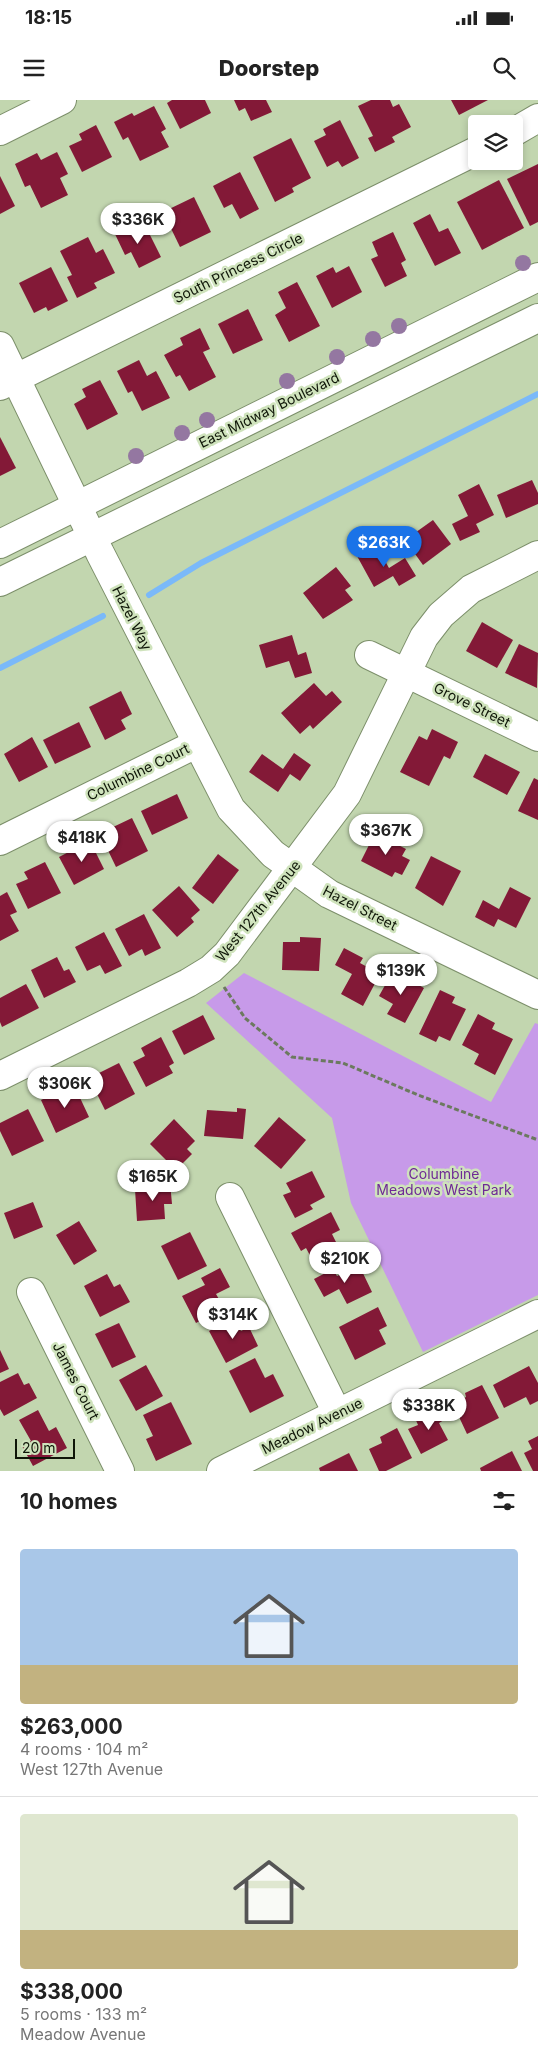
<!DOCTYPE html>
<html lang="en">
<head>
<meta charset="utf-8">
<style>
  body { margin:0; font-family:Inter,sans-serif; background:#f2f2f2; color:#222; height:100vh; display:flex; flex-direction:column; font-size:19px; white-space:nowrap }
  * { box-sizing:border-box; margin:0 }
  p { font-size:16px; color:#767676 }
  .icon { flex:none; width:28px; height:28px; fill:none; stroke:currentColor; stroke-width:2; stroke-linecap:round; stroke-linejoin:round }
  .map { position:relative; height:1371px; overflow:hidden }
  .side { display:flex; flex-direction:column; background:#fff; flex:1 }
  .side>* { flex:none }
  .controls { position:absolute; left:468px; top:15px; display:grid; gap:10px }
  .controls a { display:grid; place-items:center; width:55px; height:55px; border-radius:5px; background:#fff; box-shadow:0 2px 8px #0003; font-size:25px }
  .scale { position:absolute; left:15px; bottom:12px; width:60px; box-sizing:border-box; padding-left:5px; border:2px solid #0f1608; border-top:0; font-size:14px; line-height:18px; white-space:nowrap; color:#0f1608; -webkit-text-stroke:4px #cfe3bc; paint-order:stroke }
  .price { position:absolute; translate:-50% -42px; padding:0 11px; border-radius:18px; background:#fff; color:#222; font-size:16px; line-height:32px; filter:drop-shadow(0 1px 2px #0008) }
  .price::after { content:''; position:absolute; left:50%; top:30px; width:15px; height:11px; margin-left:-8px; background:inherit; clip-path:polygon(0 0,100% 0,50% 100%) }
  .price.current { background:#1a73e8; color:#fff }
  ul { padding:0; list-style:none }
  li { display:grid; align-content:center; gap:10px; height:265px; padding:0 20px }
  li+li { border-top:1px solid #e0e0e0 }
  li span { display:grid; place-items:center; height:155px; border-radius:5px; color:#555 }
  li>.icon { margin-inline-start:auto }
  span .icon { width:90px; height:90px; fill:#fffc; stroke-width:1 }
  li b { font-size:21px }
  h2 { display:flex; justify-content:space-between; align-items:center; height:60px; padding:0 20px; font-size:21px }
  .status { display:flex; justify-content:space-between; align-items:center; height:35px; padding:0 25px; background:#fff; direction:ltr }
  .status svg { height:14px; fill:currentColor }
  header { display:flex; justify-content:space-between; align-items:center; height:65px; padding:0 20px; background:#fff; font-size:22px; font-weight:800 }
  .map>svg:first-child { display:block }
  .green { fill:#c79ae9 }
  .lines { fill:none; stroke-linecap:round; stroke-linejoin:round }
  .stream { stroke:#7ab9f9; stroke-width:6 }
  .building { fill:#831937 }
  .minor-casing { stroke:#7c8f6a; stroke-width:30 }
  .major-casing { stroke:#7c8f6a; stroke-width:30 }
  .path { stroke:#6c795f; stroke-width:3; stroke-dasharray:5 2.5; stroke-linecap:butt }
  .minor { stroke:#fff; stroke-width:28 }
  .major { stroke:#fff; stroke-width:28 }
  .tree { fill:#9477a1 }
  .labels { text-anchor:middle; stroke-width:5; stroke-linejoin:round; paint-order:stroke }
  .street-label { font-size:14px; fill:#0f1608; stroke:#cfe3bc }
  .park-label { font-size:14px; fill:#6e2995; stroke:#cfe3bc }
</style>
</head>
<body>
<div class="status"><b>18:15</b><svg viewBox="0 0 49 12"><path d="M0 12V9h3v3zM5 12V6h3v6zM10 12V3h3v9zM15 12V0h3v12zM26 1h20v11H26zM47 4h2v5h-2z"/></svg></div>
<header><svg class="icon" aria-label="menu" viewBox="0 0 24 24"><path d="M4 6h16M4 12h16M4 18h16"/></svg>Doorstep<svg class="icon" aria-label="search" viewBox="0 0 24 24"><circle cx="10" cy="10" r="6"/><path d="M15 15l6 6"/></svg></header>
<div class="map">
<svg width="538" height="1371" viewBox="0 0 538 1371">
  <rect width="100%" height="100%" fill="#c2d6af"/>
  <path class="green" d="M 244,873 L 491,1002 L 535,923 L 538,924 L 538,1195 L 423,1252 L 351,1103 L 332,1018 L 206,903 Z"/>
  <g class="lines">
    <g class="stream">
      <path d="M 149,495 L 201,463 L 538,294"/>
      <path d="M 0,568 L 103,516"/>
    </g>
  </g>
  <g class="building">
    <path d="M 172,0 L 205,0 L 211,13 L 180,29 L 167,3 Z"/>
    <path d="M 234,0 L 266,0 L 272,12 L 251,21 L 245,8 L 239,11 Z"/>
    <path d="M 371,0 L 390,0 L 393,7 L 399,4 L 411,27 L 392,37 L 395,42 L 375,52 L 368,38 L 373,36 L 358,6 Z"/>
    <path d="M 451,0 L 488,0 L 459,15 Z"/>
    <path d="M 154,6 L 166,29 L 161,32 L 169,47 L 140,61 L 128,37 L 123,40 L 114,22 L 132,13 L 134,16 Z"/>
    <path d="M 340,20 L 359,58 L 342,67 L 338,61 L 327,67 L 314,41 L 326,35 L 323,29 Z"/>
    <path d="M 96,25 L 112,57 L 82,72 L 69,46 L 82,40 L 79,34 Z"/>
    <path d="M 291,38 L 311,78 L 292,88 L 294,92 L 275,102 L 253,57 Z"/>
    <path d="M 57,52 L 68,74 L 60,78 L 68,95 L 41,108 L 30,85 L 25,87 L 15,64 L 37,53 L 41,60 Z"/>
    <path d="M 538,64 L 538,122 L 530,126 L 507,79 Z"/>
    <path d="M 240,72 L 259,109 L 240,119 L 232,104 L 224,108 L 213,86 Z"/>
    <path d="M 0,76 L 15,106 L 0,114 Z"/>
    <path d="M 499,80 L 524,128 L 482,150 L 457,102 Z"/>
    <path d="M 194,97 L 211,132 L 180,147 L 163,112 Z"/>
    <path d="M 430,114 L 439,132 L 448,128 L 461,153 L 435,166 L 413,123 Z"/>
    <path d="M 135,122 L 142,136 L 149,133 L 161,157 L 139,168 L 131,152 L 125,155 L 114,132 Z"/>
    <path d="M 393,132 L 406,160 L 401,163 L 407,176 L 385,187 L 371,159 L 378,156 L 372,142 Z"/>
    <path d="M 88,137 L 96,153 L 103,149 L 115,173 L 94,183 L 97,188 L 77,198 L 67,177 L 72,175 L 60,151 Z"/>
    <path d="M 349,166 L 362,192 L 332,208 L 316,176 L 333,167 L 336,173 Z"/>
    <path d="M 51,167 L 68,201 L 48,211 L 46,207 L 34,213 L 19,183 Z"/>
    <path d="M 297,182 L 320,226 L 289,242 L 275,215 L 286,208 L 278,192 Z"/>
    <path d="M 248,209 L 263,240 L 233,254 L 218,224 Z"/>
    <path d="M 200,228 L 210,249 L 203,252 L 216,277 L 189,291 L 180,275 L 176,277 L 164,255 L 183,245 L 180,238 Z"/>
    <path d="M 139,260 L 147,276 L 156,271 L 170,298 L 142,311 L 132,291 L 128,293 L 117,271 Z"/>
    <path d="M 100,280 L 118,314 L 87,330 L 74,304 L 86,297 L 82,289 Z"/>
    <path d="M 0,337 L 16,368 L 0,376 Z"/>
    <path d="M 532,380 L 538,393 L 538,404 L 506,418 L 497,395 Z"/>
    <path d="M 479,384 L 494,415 L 476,424 L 480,432 L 460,441 L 452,424 L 468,416 L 458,395 Z"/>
    <path d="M 433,420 L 451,444 L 423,465 L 405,440 Z"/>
    <path d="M 376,445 L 389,468 L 405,458 L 416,476 L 399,486 L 393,476 L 374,487 L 357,456 Z"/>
    <path d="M 336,467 L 351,486 L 345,490 L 353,500 L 323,519 L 303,493 Z"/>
    <path d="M 482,522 L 513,540 L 497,568 L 466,551 Z"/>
    <path d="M 292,535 L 298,555 L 306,552 L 312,573 L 295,578 L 289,561 L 266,568 L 259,545 Z"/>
    <path d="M 519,544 L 538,553 L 537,588 L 505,573 Z"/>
    <path d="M 314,583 L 326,596 L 332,591 L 342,602 L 313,629 L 310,625 L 300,634 L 281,613 Z"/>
    <path d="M 121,591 L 132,614 L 121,620 L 126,629 L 105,640 L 89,607 Z"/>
    <path d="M 79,622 L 91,647 L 55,664 L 43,640 Z"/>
    <path d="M 432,629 L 458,642 L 450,659 L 444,656 L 429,686 L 400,672 L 419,636 L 427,640 Z"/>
    <path d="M 32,637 L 48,667 L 19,682 L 4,654 Z"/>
    <path d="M 294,653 L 311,665 L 300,681 L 290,674 L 278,692 L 249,672 L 262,654 L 283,669 Z"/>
    <path d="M 485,654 L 520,672 L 507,695 L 473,677 Z"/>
    <path d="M 534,678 L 538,680 L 538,720 L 518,711 Z"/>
    <path d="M 177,694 L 188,718 L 152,735 L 141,711 Z"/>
    <path d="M 132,718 L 148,751 L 116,767 L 102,738 L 113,733 L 111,728 Z"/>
    <path d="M 375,733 L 406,749 L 402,756 L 410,760 L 402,775 L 395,772 L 392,777 L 361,761 Z"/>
    <path d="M 90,741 L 104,769 L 74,785 L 59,757 Z"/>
    <path d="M 218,754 L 239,770 L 213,804 L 192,788 Z"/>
    <path d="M 431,756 L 461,771 L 443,806 L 415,788 Z"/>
    <path d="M 45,762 L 61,793 L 28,809 L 16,784 L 28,779 L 24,772 Z"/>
    <path d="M 179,786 L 200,810 L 191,818 L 194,822 L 177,837 L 152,810 Z"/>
    <path d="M 510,787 L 531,798 L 516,828 L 498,819 L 494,827 L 475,817 L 483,800 L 499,809 Z"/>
    <path d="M 7,792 L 17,812 L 10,815 L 19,831 L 0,841 L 0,796 Z"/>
    <path d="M 144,814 L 161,848 L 145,856 L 142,849 L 129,856 L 115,829 Z"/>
    <path d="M 104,832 L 122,866 L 105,874 L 100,865 L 87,871 L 75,847 Z"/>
    <path d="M 300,837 L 321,838 L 319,871 L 282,870 L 283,842 L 300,842 Z"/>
    <path d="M 344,848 L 363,858 L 360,863 L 380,874 L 363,906 L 341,894 L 352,874 L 335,865 Z"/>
    <path d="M 57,857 L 64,871 L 69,869 L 76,882 L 44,898 L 31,870 Z"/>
    <path d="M 393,871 L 424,888 L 405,923 L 387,914 L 393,904 L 379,896 Z"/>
    <path d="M 26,884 L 39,908 L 2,927 L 0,922 L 0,898 Z"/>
    <path d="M 440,890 L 455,897 L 452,903 L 466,909 L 450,941 L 439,936 L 436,942 L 419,934 Z"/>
    <path d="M 478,914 L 495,923 L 492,929 L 513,939 L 495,975 L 474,964 L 479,954 L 462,945 Z"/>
    <path d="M 203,915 L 215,939 L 184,955 L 172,931 Z"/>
    <path d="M 161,937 L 174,963 L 169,966 L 173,973 L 146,987 L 133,962 L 145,956 L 141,948 Z"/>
    <path d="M 119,963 L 135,994 L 105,1010 L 89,978 Z"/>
    <path d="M 74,985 L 89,1017 L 56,1033 L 41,1000 Z"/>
    <path d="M 237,1008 L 246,1009 L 243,1039 L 204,1036 L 207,1010 L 237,1012 Z"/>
    <path d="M 28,1009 L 44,1041 L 12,1056 L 0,1031 L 0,1023 Z"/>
    <path d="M 279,1017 L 306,1040 L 281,1069 L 254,1046 Z"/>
    <path d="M 174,1019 L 195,1041 L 187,1049 L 192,1054 L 176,1070 L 150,1044 Z"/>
    <path d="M 312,1071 L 325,1097 L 310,1105 L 313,1109 L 295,1118 L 283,1095 L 291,1092 L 286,1083 Z"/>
    <path d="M 170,1082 L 172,1104 L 164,1104 L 165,1119 L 137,1121 L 135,1089 L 153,1088 L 153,1084 Z"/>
    <path d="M 33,1102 L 43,1127 L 14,1139 L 4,1113 Z"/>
    <path d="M 331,1112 L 340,1130 L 332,1134 L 339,1148 L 313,1161 L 306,1148 L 301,1151 L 291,1133 Z"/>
    <path d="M 79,1121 L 97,1151 L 74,1165 L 56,1135 Z"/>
    <path d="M 190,1132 L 207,1166 L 178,1180 L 161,1146 Z"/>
    <path d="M 359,1165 L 372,1192 L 347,1204 L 339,1189 L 324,1197 L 314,1179 L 333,1169 L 337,1176 Z"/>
    <path d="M 220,1168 L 230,1187 L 216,1194 L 224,1208 L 196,1223 L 182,1196 L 205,1185 L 201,1178 Z"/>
    <path d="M 107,1174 L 114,1187 L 120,1184 L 130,1202 L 100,1217 L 84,1186 Z"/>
    <path d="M 378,1207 L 387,1226 L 379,1230 L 386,1244 L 355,1260 L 339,1227 Z"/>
    <path d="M 234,1218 L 241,1231 L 249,1227 L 258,1246 L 226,1263 L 209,1231 Z"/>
    <path d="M 119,1223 L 136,1257 L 112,1268 L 95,1234 Z"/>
    <path d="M 0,1250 L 9,1269 L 0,1273 Z"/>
    <path d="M 255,1258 L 265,1278 L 273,1274 L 284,1296 L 250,1313 L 229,1271 Z"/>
    <path d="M 146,1265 L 163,1296 L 136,1311 L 119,1280 Z"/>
    <path d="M 529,1266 L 538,1283 L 538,1301 L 530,1305 L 526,1297 L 504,1308 L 493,1285 Z"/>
    <path d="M 18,1273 L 24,1285 L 29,1283 L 37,1298 L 4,1316 L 0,1309 L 0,1282 Z"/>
    <path d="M 482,1285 L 499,1318 L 467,1334 L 453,1304 L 466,1297 L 465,1293 Z"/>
    <path d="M 171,1302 L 192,1344 L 156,1361 L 146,1339 L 153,1336 L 143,1315 Z"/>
    <path d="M 437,1306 L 444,1320 L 439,1323 L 448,1340 L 421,1354 L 408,1329 L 418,1325 L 415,1318 Z"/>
    <path d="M 38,1310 L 49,1331 L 56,1327 L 67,1348 L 33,1366 L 22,1346 L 31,1341 L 19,1320 Z"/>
    <path d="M 397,1328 L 412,1358 L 386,1371 L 379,1371 L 369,1349 L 382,1343 L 380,1337 Z"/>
    <path d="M 538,1336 L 538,1371 L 533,1371 L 524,1353 L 532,1349 L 528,1341 Z"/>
    <path d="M 512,1351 L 522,1371 L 481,1371 L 480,1368 Z"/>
    <path d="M 349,1353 L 358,1371 L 320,1371 L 319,1368 Z"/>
  </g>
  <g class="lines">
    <g class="minor-casing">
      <g id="minor">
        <path d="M 0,31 L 62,0"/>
        <path d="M 514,32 L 538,18"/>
        <path d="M 0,246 L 100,453 L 231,709 L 273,754 L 329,794 L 538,895"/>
        <path d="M 0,286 L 476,51"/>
        <path d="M 369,555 L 538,637"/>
        <path d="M 0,741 L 196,644"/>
        <path d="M 0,976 L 188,883 L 211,869 L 227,854 L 347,694 L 424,537 L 441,515 L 471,489 L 538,455"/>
        <path d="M 230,1097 L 337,1313"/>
        <path d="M 31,1192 L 120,1371"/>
        <path d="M 221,1371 L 538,1214"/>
      </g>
    </g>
    <g class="major-casing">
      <g id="major">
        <path d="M 0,444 L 538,177"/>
        <path d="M 0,482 L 538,218"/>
      </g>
    </g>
    <path class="path" d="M 224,887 L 245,918 L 292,957 L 343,963 L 418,995 L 538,1040"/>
    <use href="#minor" class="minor"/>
    <use href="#major" class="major"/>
  </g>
  <g class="tree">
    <circle cx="523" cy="163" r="8"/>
    <circle cx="399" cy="226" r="8"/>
    <circle cx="373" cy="239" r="8"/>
    <circle cx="337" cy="257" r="8"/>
    <circle cx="287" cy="281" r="8"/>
    <circle cx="207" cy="320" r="8"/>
    <circle cx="182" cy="333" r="8"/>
    <circle cx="136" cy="356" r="8"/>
  </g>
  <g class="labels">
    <g class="street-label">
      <text transform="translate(238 168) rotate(-26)" y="5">South Princess Circle</text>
      <text transform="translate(269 310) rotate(-26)" y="5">East Midway Boulevard</text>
      <text transform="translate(132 518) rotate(63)" y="5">Hazel Way</text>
      <text transform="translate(472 605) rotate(26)" y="5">Grove Street</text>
      <text transform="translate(138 672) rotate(-26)" y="5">Columbine Court</text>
      <text transform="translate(360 808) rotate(27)" y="5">Hazel Street</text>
      <text transform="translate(258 811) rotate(-51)" y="5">West 127th Avenue</text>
      <text transform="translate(76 1281) rotate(63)" y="5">James Court</text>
      <text transform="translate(312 1326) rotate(-26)" y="5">Meadow Avenue</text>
    </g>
    <g class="park-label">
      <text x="444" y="1079">Columbine<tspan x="444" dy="16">Meadows West Park</tspan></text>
    </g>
  </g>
</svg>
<div class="controls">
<a><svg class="icon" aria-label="layers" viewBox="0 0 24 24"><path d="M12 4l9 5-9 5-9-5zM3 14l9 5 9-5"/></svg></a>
</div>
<div class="scale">20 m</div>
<b class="price" style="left:138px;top:145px">$336K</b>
<b class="price current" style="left:384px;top:468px">$263K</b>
<b class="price" style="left:386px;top:756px">$367K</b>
<b class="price" style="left:82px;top:763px">$418K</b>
<b class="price" style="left:401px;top:896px">$139K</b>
<b class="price" style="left:65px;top:1009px">$306K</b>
<b class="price" style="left:153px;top:1102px">$165K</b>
<b class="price" style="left:345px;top:1184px">$210K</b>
<b class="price" style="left:233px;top:1240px">$314K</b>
<b class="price" style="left:429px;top:1331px">$338K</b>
</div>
<section class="side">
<h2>10 homes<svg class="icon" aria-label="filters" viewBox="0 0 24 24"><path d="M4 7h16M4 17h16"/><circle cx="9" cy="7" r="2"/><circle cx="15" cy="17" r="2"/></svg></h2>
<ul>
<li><span style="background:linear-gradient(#a9c7e8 75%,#c2b280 0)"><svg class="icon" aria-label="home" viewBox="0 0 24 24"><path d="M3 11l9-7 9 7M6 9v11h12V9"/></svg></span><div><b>$263,000</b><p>4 rooms · 104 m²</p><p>West 127th Avenue</p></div></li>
<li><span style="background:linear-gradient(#dfe7d0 75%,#c2b280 0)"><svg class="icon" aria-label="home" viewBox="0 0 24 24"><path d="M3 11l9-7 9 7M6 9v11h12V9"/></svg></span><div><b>$338,000</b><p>5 rooms · 133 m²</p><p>Meadow Avenue</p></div></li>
</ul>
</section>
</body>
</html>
